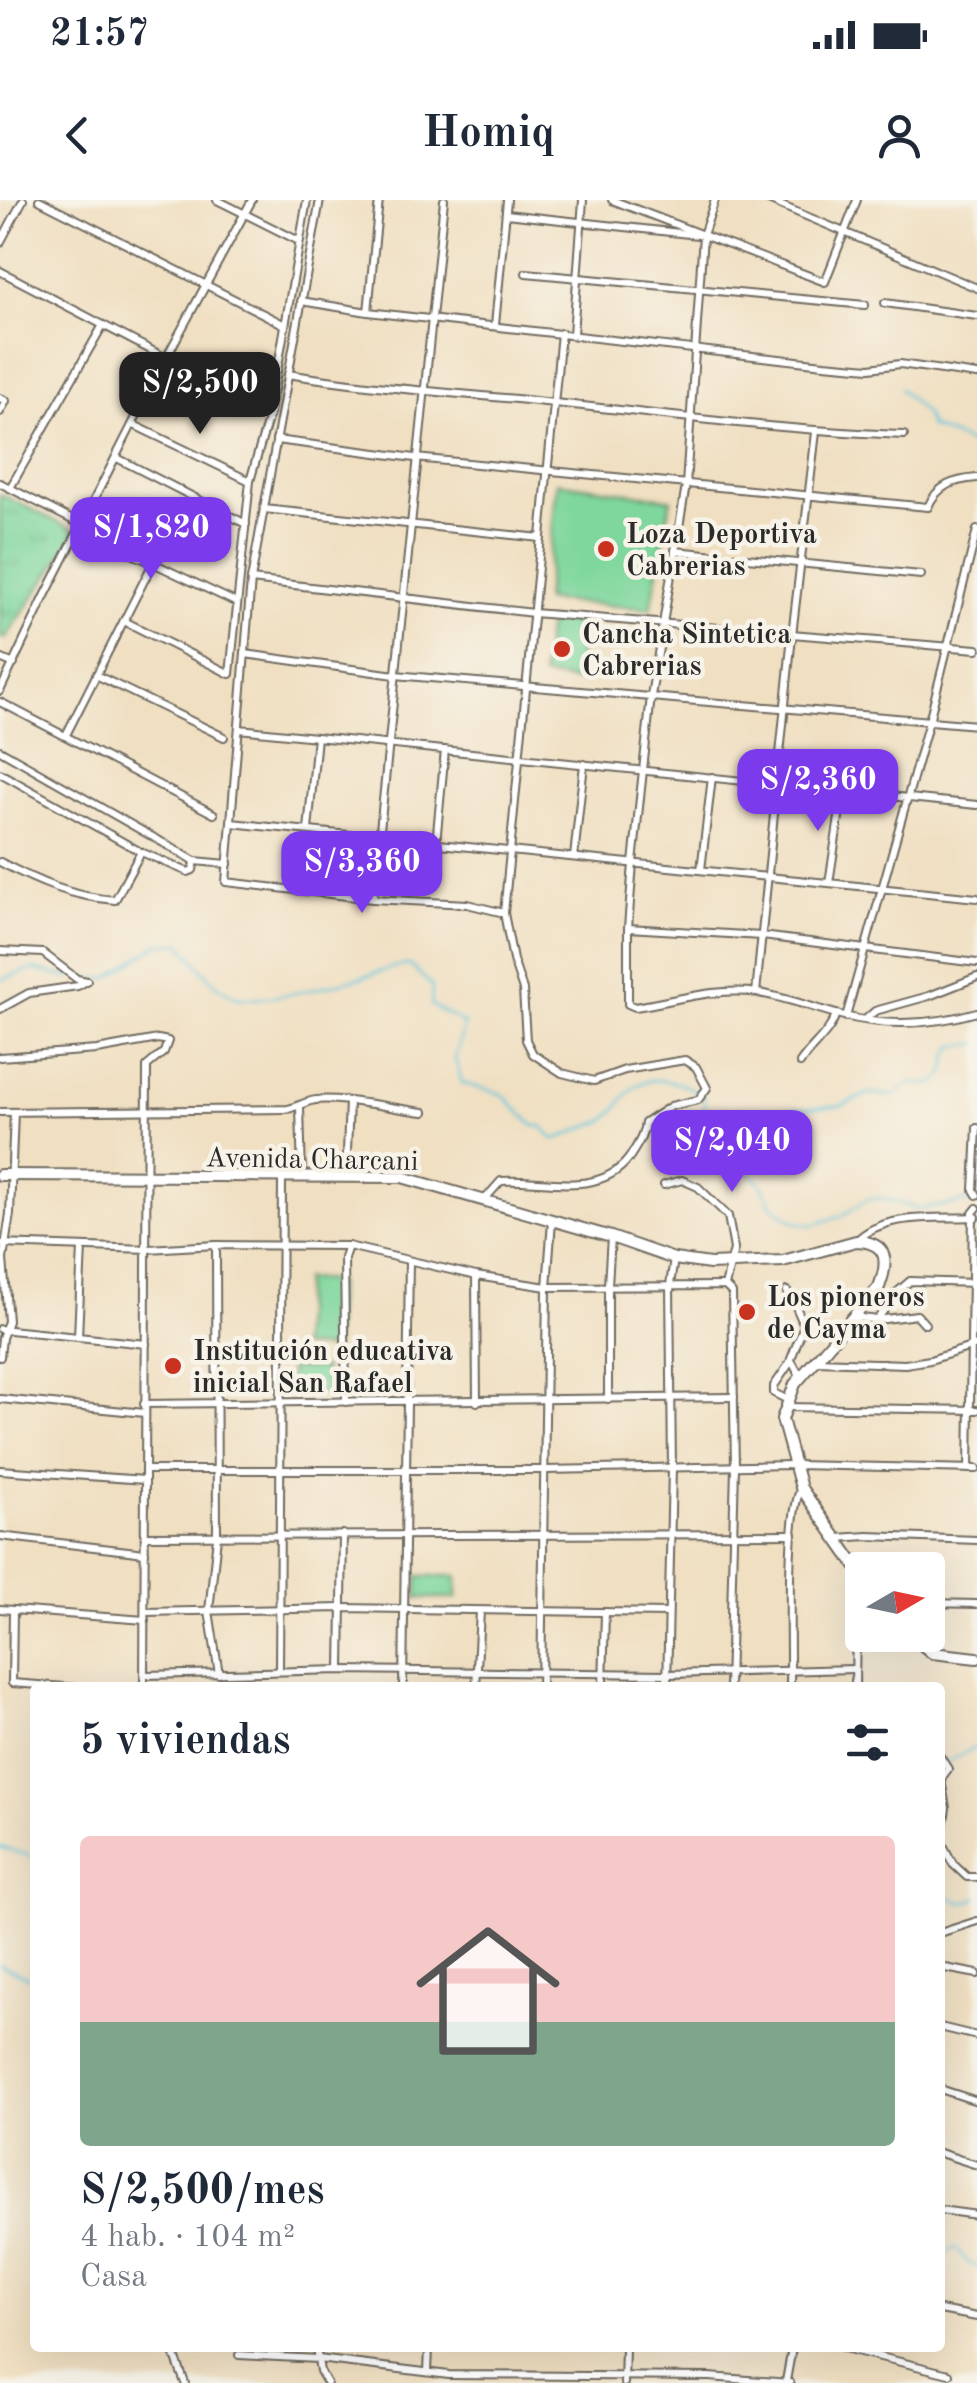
<!DOCTYPE html>
<html lang="es">
<head>
<meta charset="utf-8">
<style>
  body { margin:0; font-family:"Old Standard TT",serif; background:#f6f6f7; color:#1f2937; height:100vh; display:flex; flex-direction:column; font-size:38px; white-space:nowrap }
  * { box-sizing:border-box; margin:0 }
  p { font-size:32px; color:#747a83 }
  .icon { flex:none; width:55px; height:55px; fill:none; stroke:currentColor; stroke-width:2; stroke-linecap:round; stroke-linejoin:round }
  .map { position:relative; flex:1; overflow:hidden }
  .panel { position:absolute; left:30px; top:1482px; width:915px; height:670px; display:flex; flex-direction:column; background:#fff; border-radius:10px; box-shadow:0 10px 40px #0002 }
  .panel>* { flex:none }
  .needle { width:65px; rotate:81deg }
  .controls { position:absolute; left:845px; top:1352px; display:grid; gap:20px }
  .controls a { display:grid; place-items:center; width:100px; height:100px; border-radius:10px; background:#fff; box-shadow:0 10px 40px #0002; font-size:50px }
  .price { position:absolute; translate:-50% -85px; padding:0 22px; border-radius:20px; background:#7c3aed; color:#fff; font-size:32px; line-height:65px; filter:drop-shadow(0 2px 5px #0008) }
  .price::after { content:''; position:absolute; left:50%; top:60px; width:30px; height:22px; margin-left:-15px; background:inherit; clip-path:polygon(0 0,100% 0,50% 100%) }
  .price.active { background:#222; color:#fff }
  ul { padding:0; list-style:none }
  li { display:grid; align-content:center; gap:20px; height:530px; padding:0 50px }
  li+li { border-top:2px solid #e0e1e3 }
  li span { display:grid; place-items:center; height:310px; border-radius:10px; color:#555 }
  li>.icon { margin-inline-start:auto }
  span .icon { width:180px; height:180px; fill:#fffc; stroke-width:1 }
  li b { font-size:42px }
  h2 { display:flex; justify-content:space-between; align-items:center; height:120px; padding:0 50px; font-size:42px }
  .status { display:flex; justify-content:space-between; align-items:center; height:70px; padding:0 50px; background:#fff; direction:ltr }
  .status svg { height:28px; fill:currentColor }
  header { display:flex; justify-content:space-between; align-items:center; height:130px; padding:0 50px; background:#fff; font-size:45px; font-weight:700 }
  .map>svg:first-child { display:block }
  .grass { fill:#7fd79d; stroke:#558164; stroke-width:2.5 }
  .park { fill:url(#park-tufts); stroke:#558164; stroke-width:2.5 }
  .lines { fill:none; stroke-linecap:round; stroke-linejoin:round }
  .stream { stroke:#5ec4db; stroke-width:2.5 }
  .minor-casing { stroke:#706a60; stroke-width:10 }
  .secondary-casing { stroke:#706a60; stroke-width:14 }
  .minor { stroke:#fff; stroke-width:6 }
  .secondary { stroke:#fff; stroke-width:10 }
  .poi-dot { fill:#c8321e; stroke:#f7f3e8; stroke-width:4 }
  .labels { text-anchor:middle; stroke-width:9; stroke-linejoin:round; paint-order:stroke }
  .poi-label { font-size:28px; font-weight:bold; fill:#2b2b2b; stroke:#f7f3e8; text-anchor:start }
  .street-label { font-size:28px; fill:#2b2b2b; stroke:#f7f3e8 }
</style>
</head>
<body>
<div class="status"><b>21:57</b><svg viewBox="0 0 49 12"><path d="M0 12V9h3v3zM5 12V6h3v6zM10 12V3h3v9zM15 12V0h3v12zM26 1h20v11H26zM47 4h2v5h-2z"/></svg></div>
<header><svg class="icon" aria-label="back" viewBox="0 0 24 24"><path d="M15 5l-7 7 7 7"/></svg>Homiq<svg class="icon" aria-label="person" viewBox="0 0 24 24"><circle cx="12" cy="8" r="4"/><path d="M4 21q1-7 8-7t8 7"/></svg></header>
<div class="map">
<svg width="977" height="2183" viewBox="0 0 977 2183">
  <defs>
    <pattern id="park-tufts" width="24" height="20" patternUnits="userSpaceOnUse" patternTransform="scale(2.5)"><rect width="24" height="20" fill="#7fd79d"/><path d="M3 7l-1-3M5 7V3M7 7l1-3M15 17l-1-3M17 17v-4M19 17l1-3" fill="none" stroke="#6eb987"/></pattern>
  </defs>
  <rect width="100%" height="100%" fill="#f7f3e8"/>
  <filter id="ink" filterUnits="userSpaceOnUse"><feTurbulence type="fractalNoise" baseFrequency=".01" numOctaves="2"/><feDisplacementMap in="SourceGraphic" scale="20" xChannelSelector="R" yChannelSelector="G"/><feConvolveMatrix kernelMatrix="1 2 1 2 8 2 1 2 1" color-interpolation-filters="sRGB"/></filter>
  <filter id="wash" filterUnits="userSpaceOnUse"><feTurbulence type="fractalNoise" baseFrequency=".0048" numOctaves="4" result="noise"/><feDisplacementMap in="SourceGraphic" scale="40" xChannelSelector="R" yChannelSelector="G"/><feGaussianBlur stdDeviation="2.25" result="paint"/><feColorMatrix in="noise" values="0 0 0 0 0 0 0 0 0 0 0 0 0 0 0 0 0 1.4 0 .05"/><feComposite in="paint" operator="in"/></filter>
  <g filter="url(#wash)">
    <rect width="100%" height="100%" fill="#f0dfc1"/>
    <g class="grass">
      <path d="M 557,282 L 671,299 L 651,409 L 545,400 Z"/>
      <path d="M 548,420 L 583,423 L 576,481 L 542,476 Z"/>
      <path d="M 304,1079 L 338,1081 L 334,1149 L 300,1147 Z"/>
      <path d="M 324,1168 L 326,1193 L 290,1195 L 289,1169 Z"/>
      <rect x="418" y="1376" width="39" height="22"/>
    </g>
    <path class="park" d="M 0,294 L 78,332 L 5,439 L 0,437 Z"/>
    <g class="lines">
      <g class="stream">
        <path d="M 900,189 L 925,214 L 930,227 L 977,246"/>
        <path d="M 87,779 L 108,778 L 159,744 L 180,743 C 197,760 212,788 236,797 C 257,805 341,783 366,776 C 382,772 393,765 410,765 L 432,786 L 431,805 L 464,824 L 455,859 L 462,883 L 502,894 L 534,926 L 542,926 L 553,939 C 573,936 584,924 603,922 C 615,914 620,902 629,892 C 647,871 685,882 703,896 L 716,961 C 728,967 735,968 749,966 C 779,962 779,931 791,909 L 841,906 L 870,893 L 892,896 L 911,883 L 927,885 L 937,882 L 945,873 L 949,854 L 954,846 L 977,844"/>
        <path d="M 0,780 L 33,769 L 70,778"/>
        <path d="M 744,968 L 761,984 L 773,1007 L 795,1022 L 812,1025 L 842,1016 L 867,999 L 881,998 L 920,1009 L 977,1000"/>
        <path d="M 948,1562 L 977,1546"/>
        <path d="M 0,1647 L 35,1657"/>
        <path d="M 940,1692 L 962,1703 L 977,1698"/>
        <path d="M 0,1765 L 35,1780"/>
        <path d="M 940,2054 L 956,2048 L 968,2063 L 977,2066"/>
      </g>
    </g>
  </g>
  <g filter="url(#ink)">
    <g class="lines">
      <g class="minor-casing">
        <g id="minor">
          <path d="M 39,0 L 285,125"/>
          <path d="M 217,0 L 299,41"/>
          <path d="M 320,0 L 251,380 L 226,682 L 373,699 L 467,704 L 504,713"/>
          <path d="M 612,0 L 825,82 L 857,0"/>
          <path d="M 715,0 L 703,35 L 686,285 L 651,496 L 633,663 L 628,728 L 628,804 L 635,807 C 674,801 717,787 758,793 C 785,797 813,808 840,815 C 885,827 932,825 977,812"/>
          <path d="M 768,0 L 977,88"/>
          <path d="M 506,14 L 698,35"/>
          <path d="M 0,43 L 23,0"/>
          <path d="M 0,71 L 269,212"/>
          <path d="M 526,73 L 865,105"/>
          <path d="M 301,101 L 368,112 L 824,164 L 870,168 L 900,164 L 977,175"/>
          <path d="M 885,103 L 977,116"/>
          <path d="M 368,112 L 379,0"/>
          <path d="M 495,125 L 507,0"/>
          <path d="M 573,134 L 583,0"/>
          <path d="M 288,174 C 376,189 465,193 554,203 C 671,215 786,231 904,235"/>
          <path d="M 0,198 L 6,201 L 0,212"/>
          <path d="M 134,225 L 250,281"/>
          <path d="M 276,240 L 415,258 L 928,307 C 937,285 954,280 977,278"/>
          <path d="M 117,258 L 246,324"/>
          <path d="M 0,283 L 82,325"/>
          <path d="M 10,288 L 103,125"/>
          <path d="M 264,309 L 541,338"/>
          <path d="M 79,332 L 153,363 L 237,403"/>
          <path d="M 675,351 L 921,375"/>
          <path d="M 251,380 L 533,413 L 977,449"/>
          <path d="M 124,421 L 230,474 L 250,281 L 270,212 L 307,0"/>
          <path d="M 245,454 L 395,475 L 977,525"/>
          <path d="M 0,458 L 14,464"/>
          <path d="M 96,475 L 224,537"/>
          <path d="M 0,491 L 45,396 L 166,158 L 252,0"/>
          <path d="M 0,502 L 214,614"/>
          <path d="M 239,529 L 977,605"/>
          <path d="M 66,535 L 153,363"/>
          <path d="M 0,550 L 195,661 L 228,664"/>
          <path d="M 0,573 L 141,652 L 188,672 L 193,670 L 195,661"/>
          <path d="M 231,623 L 977,698"/>
          <path d="M 308,630 L 317,537"/>
          <path d="M 436,643 L 445,550"/>
          <path d="M 574,657 L 584,564"/>
          <path d="M 0,662 C 38,682 72,697 115,700 L 141,652"/>
          <path d="M 701,670 L 712,577"/>
          <path d="M 829,683 L 843,591"/>
          <path d="M 373,699 L 444,0"/>
          <path d="M 628,728 L 762,736 L 977,763"/>
          <path d="M 0,751 L 43,753 L 77,779 L 87,781 L 78,786 L 29,793 L 0,809"/>
          <path d="M 756,793 L 792,435 L 816,232"/>
          <path d="M 846,817 L 929,521 L 977,330"/>
          <path d="M 867,818 L 875,811 L 929,796 L 977,777"/>
          <path d="M 0,857 L 97,850 L 158,839 L 168,841 L 164,852 L 147,866 L 144,1488"/>
          <path d="M 800,863 C 811,846 830,834 836,814"/>
          <path d="M 300,907 L 302,978"/>
          <path d="M 0,912 L 288,909 C 296,907 303,903 311,901 C 334,895 396,909 424,912"/>
          <path d="M 977,928 L 974,990 L 977,995"/>
          <path d="M 346,978 L 349,901"/>
          <path d="M 664,985 L 682,980 L 698,987 L 728,1016 L 734,1049 L 725,1086"/>
          <path d="M 484,1000 L 501,981 C 546,978 605,1000 633,952 C 639,942 644,934 645,923 L 671,906 L 698,900 L 707,888 L 696,867 L 685,860 L 625,870 L 594,881 L 562,873 L 533,854 L 526,840 L 523,790 L 513,760 L 504,713 L 561,133"/>
          <path d="M 856,1041 C 884,1012 938,1019 976,1017"/>
          <path d="M 0,1044 L 148,1049 L 216,1045 L 348,1046 L 476,1076 L 547,1087 L 725,1086 L 732,1093 L 735,1267 L 729,1488"/>
          <path d="M 216,1045 L 217,1337 L 209,1411 L 219,1474"/>
          <path d="M 476,1076 L 477,1202"/>
          <path d="M 787,1091 L 788,1099 L 796,1107 L 804,1125 L 789,1164 L 774,1186 L 774,1193 L 788,1200"/>
          <path d="M 854,1117 L 877,1120 L 917,1115 L 925,1124"/>
          <path d="M 877,1120 L 895,1094 L 910,1081 L 976,1083"/>
          <path d="M 0,1129 L 146,1144"/>
          <path d="M 78,1137 L 82,1047"/>
          <path d="M 0,1157 L 2,1138 L 8,1121 L 3,1059 L 10,1014 L 14,912"/>
          <path d="M 791,1160 L 801,1178"/>
          <path d="M 817,1161 L 905,1164 L 930,1160 L 977,1145"/>
          <path d="M 0,1199 L 145,1213"/>
          <path d="M 608,1199 L 608,1085 L 611,1037"/>
          <path d="M 346,1202 L 344,1058 L 348,1046"/>
          <path d="M 144,1204 L 734,1197"/>
          <path d="M 785,1207 L 977,1210"/>
          <path d="M 969,1269 L 973,1013 L 977,1008"/>
          <path d="M 0,1270 L 145,1280"/>
          <path d="M 145,1270 L 545,1270 L 794,1265 L 977,1269"/>
          <path d="M 0,1336 L 145,1353"/>
          <path d="M 145,1336 L 793,1334"/>
          <path d="M 837,1338 L 868,1336 L 977,1340"/>
          <path d="M 928,1403 L 977,1404"/>
          <path d="M 0,1409 L 145,1420"/>
          <path d="M 13,1410 L 12,1483 L 79,1488"/>
          <path d="M 145,1412 L 342,1408 L 668,1413"/>
          <path d="M 341,1470 L 343,1334"/>
          <path d="M 279,1471 L 282,979"/>
          <path d="M 145,1475 L 341,1470 L 668,1474 L 854,1469"/>
          <path d="M 403,1488 L 409,1061"/>
          <path d="M 476,1488 L 480,1411"/>
          <path d="M 541,1488 L 547,1087 L 552,1021"/>
          <path d="M 603,1488 L 605,1412"/>
          <path d="M 667,1488 L 672,1268 L 670,1085 L 674,1059"/>
          <path d="M 790,1488 C 791,1444 785,1320 801,1288"/>
          <path d="M 855,1488 L 856,1420 L 862,1420"/>
          <path d="M 940,1556 L 948,1569 L 941,1579 L 946,1608 L 941,1641 L 953,1664 L 967,1677 L 977,1677"/>
          <path d="M 940,1733 L 977,1721"/>
          <path d="M 940,1767 L 977,1774"/>
          <path d="M 940,1827 L 977,1836"/>
          <path d="M 940,1889 L 977,1901"/>
          <path d="M 940,1953 L 977,1965"/>
          <path d="M 940,2010 L 977,2015"/>
          <path d="M 940,2110 L 977,2117"/>
          <path d="M 172,2148 L 185,2183"/>
          <path d="M 316,2148 L 320,2171 L 327,2183"/>
          <path d="M 844,2148 L 949,2174"/>
          <path d="M 239,2155 L 318,2159 L 449,2175 L 709,2177 L 790,2183"/>
          <path d="M 428,2172 L 429,2148"/>
          <path d="M 786,2181 L 792,2148"/>
          <path d="M 624,2183 L 625,2148"/>
        </g>
      </g>
      <g class="secondary-casing">
        <g id="secondary">
          <path d="M 0,975 L 402,977 L 611,1037 L 674,1059 L 710,1064 L 783,1061 L 856,1041 C 888,1042 889,1061 879,1087 L 795,1184 L 782,1219 L 801,1288 L 862,1375"/>
          <path d="M 910,1435 L 932,1453 L 977,1458"/>
        </g>
      </g>
      <use href="#minor" class="minor"/>
      <use href="#secondary" class="secondary"/>
    </g>
  </g>
  <g class="poi-dot">
    <circle cx="606" cy="349" r="10"/>
    <circle cx="562" cy="449" r="10"/>
    <circle cx="747" cy="1112" r="10"/>
    <circle cx="173" cy="1166" r="10"/>
  </g>
  <g class="labels">
    <g class="poi-label">
      <text x="626" y="343">Loza Deportiva<tspan x="626" dy="32">Cabrerias</tspan></text>
      <text x="582" y="443">Cancha Sintetica<tspan x="582" dy="32">Cabrerias</tspan></text>
      <text x="767" y="1106">Los pioneros<tspan x="767" dy="32">de Cayma</tspan></text>
      <text x="193" y="1160">Institución educativa<tspan x="193" dy="32">inicial San Rafael</tspan></text>
    </g>
    <g class="street-label">
      <text transform="translate(312 958) rotate(1)" y="10">Avenida Charcani</text>
    </g>
  </g>
</svg>
<div class="controls">
<a><svg class="needle" viewBox="-14 -14 28 28"><path d="M0-13l5 13h-10z" fill="#e53935"/><path d="M0 13l5-13h-10z" fill="#747a83"/></svg></a>
</div>
<b class="price active" style="left:200px;top:237px">S/2,500</b>
<b class="price" style="left:151px;top:382px">S/1,820</b>
<b class="price" style="left:818px;top:634px">S/2,360</b>
<b class="price" style="left:362px;top:716px">S/3,360</b>
<b class="price" style="left:732px;top:995px">S/2,040</b>
<section class="panel">
<h2>5 viviendas<svg class="icon" aria-label="filters" viewBox="0 0 24 24"><path d="M4 7h16M4 17h16"/><circle cx="9" cy="7" r="2"/><circle cx="15" cy="17" r="2"/></svg></h2>
<ul>
<li><span style="background:linear-gradient(#f6c9c9 60%,#7fa58c 0)"><svg class="icon" aria-label="home" viewBox="0 0 24 24"><path d="M3 11l9-7 9 7M6 9v11h12V9"/></svg></span><div><b>S/2,500/mes</b><p>4 hab. · 104 m²</p><p>Casa</p></div></li>
</ul>
</section>
</div>
</body>
</html>
